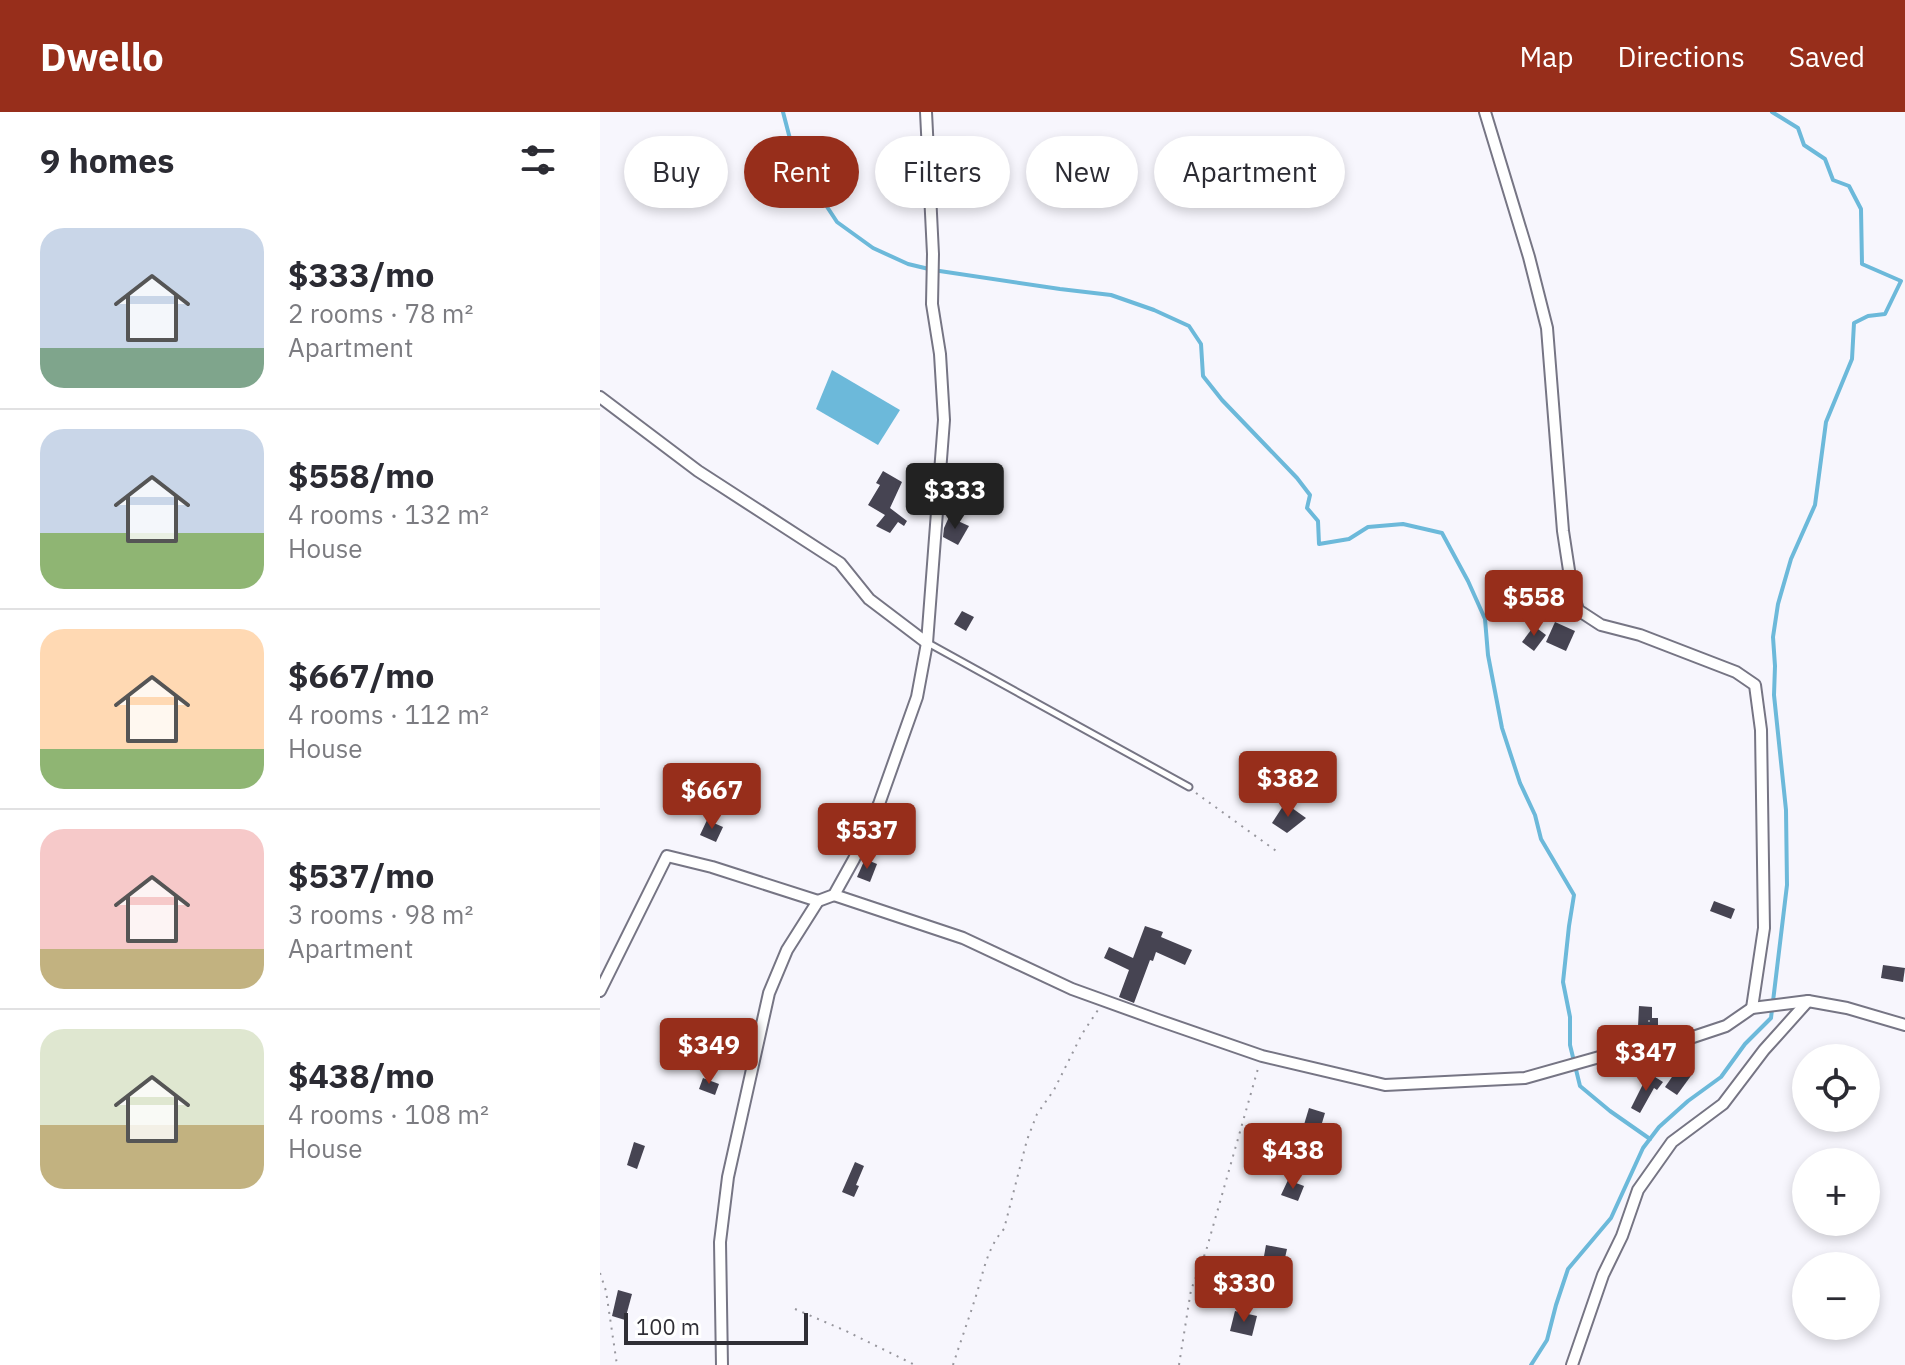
<!DOCTYPE html>
<html lang="en">
<head>
<meta charset="utf-8">
<style>
  body { margin:0; font-family:"IBM Plex Sans",sans-serif; background:#f7f7f7; color:#2b2b33; height:100vh; display:flex; flex-direction:column; font-size:30px; white-space:nowrap }
  * { box-sizing:border-box; margin:0 }
  p { font-size:26px; color:#7c7c81 }
  .icon { flex:none; width:44px; height:44px; fill:none; stroke:currentColor; stroke-width:2; stroke-linecap:round; stroke-linejoin:round }
  .map { position:relative; flex:1; overflow:hidden }
  .drawer { display:flex; flex-direction:column; background:#fff; width:600px }
  .drawer>* { flex:none }
  .banner { position:absolute; left:24px; top:24px; width:760px; height:72px; display:flex; gap:16px }
  .fabs { position:absolute; left:1192px; top:932px; display:grid; gap:16px }
  .fabs a { display:grid; place-items:center; width:88px; height:88px; border-radius:50%; background:#fff; box-shadow:0 4px 12px #0003; font-size:40px }
  .scale { position:absolute; left:24px; bottom:20px; width:184px; box-sizing:border-box; padding-left:8px; border:4px solid #2f2e35; border-top:0; font-size:22px; line-height:28px; white-space:nowrap; color:#2f2e35; -webkit-text-stroke:6px #fff; paint-order:stroke }
  .price { position:absolute; translate:-50% -68px; padding:0 18px; border-radius:8px; background:#972e1b; color:#fff; font-size:26px; line-height:52px; filter:drop-shadow(0 2px 4px #0008) }
  .price::after { content:''; position:absolute; left:50%; top:48px; width:24px; height:18px; margin-left:-12px; background:inherit; clip-path:polygon(0 0,100% 0,50% 100%) }
  .price.on { background:#222; color:#fff }
  ul { padding:0; list-style:none }
  li { display:flex; align-items:center; gap:24px; height:200px; padding:0 40px }
  li+li { border-top:2px solid #e1e1e2 }
  li span { display:grid; place-items:center; flex:none; width:224px; height:160px; border-radius:24px; color:#555 }
  li>.icon { margin-inline-start:auto }
  span .icon { width:96px; height:96px; fill:#fffc; stroke-width:1 }
  li b { font-size:34px }
  h2 { display:flex; justify-content:space-between; align-items:center; height:96px; padding:0 40px; font-size:34px }
  .pill { padding:0 28px; border-radius:36px; background:#fff; box-shadow:0 4px 12px #0003; font-size:28px; line-height:72px }
  .pill.on { background:#972e1b; color:#fff }
  header { display:flex; align-items:center; gap:48px; box-sizing:border-box; height:112px; padding:0 40px; background:#972e1b; color:#fff }
  header strong { font-size:38px }
  nav { display:flex; gap:44px; margin-inline-start:auto; font-size:28px }
  main { display:flex; flex:1; min-height:0 }
  .map>svg:first-child { display:block }
  .water { fill:#6cb9da }
  .lines { fill:none; stroke-linecap:round; stroke-linejoin:round }
  .stream { stroke:#6cb9da; stroke-width:4 }
  .building { fill:#464452 }
  .lane-casing { stroke:#767584; stroke-width:9 }
  .street-casing { stroke:#767584; stroke-width:14 }
  .path { stroke:#97969d; stroke-width:2; stroke-dasharray:2 6; stroke-linecap:butt }
  .lane { stroke:#fff; stroke-width:5 }
  .street { stroke:#fff; stroke-width:10 }
</style>
</head>
<body>
<header>
<strong>Dwello</strong>
<nav><a>Map</a><a>Directions</a><a>Saved</a></nav>
</header>
<main>
<section class="drawer">
<h2>9 homes<svg class="icon" aria-label="filters" viewBox="0 0 24 24"><path d="M4 7h16M4 17h16"/><circle cx="9" cy="7" r="2"/><circle cx="15" cy="17" r="2"/></svg></h2>
<ul>
<li><span style="background:linear-gradient(#c9d6e8 75%,#7fa58c 0)"><svg class="icon" aria-label="home" viewBox="0 0 24 24"><path d="M3 11l9-7 9 7M6 9v11h12V9"/></svg></span><div><b>$333/mo</b><p>2 rooms · 78 m²</p><p>Apartment</p></div></li>
<li><span style="background:linear-gradient(#c9d6e8 65%,#8fb573 0)"><svg class="icon" aria-label="home" viewBox="0 0 24 24"><path d="M3 11l9-7 9 7M6 9v11h12V9"/></svg></span><div><b>$558/mo</b><p>4 rooms · 132 m²</p><p>House</p></div></li>
<li><span style="background:linear-gradient(#ffd9b3 75%,#8fb573 0)"><svg class="icon" aria-label="home" viewBox="0 0 24 24"><path d="M3 11l9-7 9 7M6 9v11h12V9"/></svg></span><div><b>$667/mo</b><p>4 rooms · 112 m²</p><p>House</p></div></li>
<li><span style="background:linear-gradient(#f6c9c9 75%,#c2b280 0)"><svg class="icon" aria-label="home" viewBox="0 0 24 24"><path d="M3 11l9-7 9 7M6 9v11h12V9"/></svg></span><div><b>$537/mo</b><p>3 rooms · 98 m²</p><p>Apartment</p></div></li>
<li><span style="background:linear-gradient(#dfe7d0 60%,#c2b280 0)"><svg class="icon" aria-label="home" viewBox="0 0 24 24"><path d="M3 11l9-7 9 7M6 9v11h12V9"/></svg></span><div><b>$438/mo</b><p>4 rooms · 108 m²</p><p>House</p></div></li>
</ul>
</section>
<div class="map">
<svg width="1305" height="1253" viewBox="0 0 1305 1253">
  <rect width="100%" height="100%" fill="#f7f6fd"/>
  <path class="water" d="M 232,258 L 300,298 L 278,333 L 216,297 Z"/>
  <g class="lines">
    <g class="stream">
      <path d="M 183,0 L 195,46 L 237,110 L 273,136 L 308,152 L 333,158 L 460,177 L 511,183 L 554,198 L 589,214 L 601,232 L 603,264 L 622,288 L 697,366 L 710,383 L 707,396 L 718,409 L 719,432 L 749,427 L 768,415 L 803,412 L 842,421 L 868,469 L 885,507 L 888,543 L 902,616 L 920,671 L 935,703 L 941,727 L 974,783 L 969,814 L 963,870 L 970,905 L 970,933 L 980,974 L 1010,999 L 1050,1027"/>
      <path d="M 931,1253 L 947,1228 L 956,1193 L 968,1157 L 1011,1106 L 1043,1036 L 1059,1015 L 1088,989 L 1121,965 L 1145,932 L 1171,906 L 1187,773 L 1186,698 L 1174,583 L 1175,554 L 1173,525 L 1178,492 L 1191,447 L 1215,393 L 1226,310 L 1252,247 L 1254,211 L 1268,204 L 1285,202 L 1301,169 L 1262,152 L 1261,97 L 1249,74 L 1233,68 L 1225,47 L 1204,33 L 1198,16 L 1172,0"/>
    </g>
  </g>
  <g class="building">
    <path d="M 357,27 L 361,52 L 349,54 L 345,29 Z"/>
    <path d="M 283,359 L 302,370 L 290,396 L 307,409 L 304,414 L 298,410 L 290,421 L 276,414 L 285,403 L 268,393 L 280,373 L 276,371 Z"/>
    <path d="M 349,405 L 369,414 L 358,433 L 343,425 L 344,416 Z"/>
    <path d="M 362,499 L 374,505 L 366,519 L 354,512 Z"/>
    <path d="M 955,510 L 975,519 L 966,539 L 946,530 Z"/>
    <path d="M 934,514 L 946,523 L 934,539 L 922,530 Z"/>
    <path d="M 685,691 L 706,706 L 687,721 L 672,711 Z"/>
    <path d="M 107,708 L 123,715 L 116,730 L 100,723 Z"/>
    <path d="M 265,747 L 277,752 L 270,770 L 257,765 Z"/>
    <path d="M 1114,789 L 1135,797 L 1131,807 L 1110,799 Z"/>
    <path d="M 545,814 L 563,820 L 561,825 L 592,838 L 585,853 L 556,840 L 553,849 L 550,848 L 534,891 L 519,885 L 529,858 L 504,846 L 509,835 L 533,846 Z"/>
    <path d="M 1283,853 L 1305,856 L 1303,870 L 1281,866 Z"/>
    <path d="M 1039,894 L 1052,895 L 1052,906 L 1058,906 L 1058,916 L 1038,915 Z"/>
    <path d="M 1081,952 L 1093,961 L 1077,983 L 1065,975 Z"/>
    <path d="M 1052,963 L 1063,970 L 1057,978 L 1054,976 L 1040,1001 L 1031,996 L 1043,972 L 1045,973 Z"/>
    <path d="M 103,966 L 119,972 L 115,983 L 99,977 Z"/>
    <path d="M 709,996 L 725,1001 L 719,1021 L 703,1016 Z"/>
    <path d="M 34,1030 L 45,1034 L 37,1057 L 27,1053 Z"/>
    <path d="M 255,1050 L 264,1054 L 256,1073 L 259,1074 L 254,1085 L 242,1080 Z"/>
    <path d="M 688,1068 L 704,1074 L 698,1089 L 681,1083 Z"/>
    <path d="M 666,1133 L 687,1137 L 682,1159 L 662,1155 Z"/>
    <path d="M 18,1178 L 32,1182 L 25,1208 L 12,1204 Z"/>
    <path d="M 635,1199 L 657,1204 L 652,1224 L 630,1219 Z"/>
  </g>
  <g class="lines">
    <g class="lane-casing">
      <path id="lane" d="M 328,531 L 589,675"/>
    </g>
    <g class="street-casing">
      <g id="street">
        <path d="M 885,0 L 929,145 L 947,216 L 963,419 L 972,478 L 978,498 L 1001,513 L 1040,523 L 1136,560 L 1155,573 L 1161,618 L 1164,816 L 1152,896"/>
        <path d="M 0,285 L 98,359 L 240,451 L 269,487 L 327,531"/>
        <path d="M 234,783 L 363,826 L 472,877 L 558,908 L 662,944 L 785,973 L 925,966 L 1003,944 L 1090,926 L 1126,914 L 1152,896 L 1208,889 L 1247,896 L 1305,913"/>
        <path d="M 0,879 L 67,744 L 112,755 L 218,789"/>
        <path d="M 122,1253 L 120,1130 L 128,1065 L 169,881 L 187,838 L 218,789 L 234,783 L 254,747 L 279,692 L 317,585 L 327,531 L 344,308 L 340,242 L 332,192 L 333,142 L 326,0"/>
        <path d="M 972,1253 L 1003,1163 L 1022,1124 L 1038,1078 L 1072,1030 L 1123,992 L 1164,938 L 1208,889"/>
      </g>
    </g>
    <g class="path">
      <path d="M 596,681 L 679,741"/>
      <path d="M 1049,908 L 1049,923"/>
      <path d="M 1051,945 L 1054,961"/>
      <path d="M 0,1161 L 6,1179 L 17,1253"/>
      <path d="M 195,1197 L 246,1219 L 315,1253"/>
      <path d="M 353,1253 C 360,1231 368,1209 375,1187 C 383,1163 386,1137 404,1117 L 427,1028 L 437,1002 L 454,978 L 482,922 L 498,898"/>
      <path d="M 579,1253 L 591,1178 L 606,1139 L 659,953"/>
    </g>
    <use href="#lane" class="lane"/>
    <use href="#street" class="street"/>
  </g>
</svg>
<div class="fabs">
<a><svg class="icon" aria-label="locate" viewBox="0 0 24 24"><circle cx="12" cy="12" r="6"/><path d="M12 2v4M12 18v4M2 12h4M18 12h4"/></svg></a>
<a>+</a>
<a>−</a>
</div>
<div class="scale">100 m</div>
<b class="price on" style="left:355px;top:419px">$333</b>
<b class="price" style="left:934px;top:526px">$558</b>
<b class="price" style="left:688px;top:707px">$382</b>
<b class="price" style="left:112px;top:719px">$667</b>
<b class="price" style="left:267px;top:759px">$537</b>
<b class="price" style="left:109px;top:974px">$349</b>
<b class="price" style="left:1046px;top:981px">$347</b>
<b class="price" style="left:693px;top:1079px">$438</b>
<b class="price" style="left:644px;top:1212px">$330</b>
<div class="banner">
<a class="pill">Buy</a>
<a class="pill on">Rent</a>
<a class="pill">Filters</a>
<a class="pill">New</a>
<a class="pill">Apartment</a>
</div>
</div>
</main>
</body>
</html>
